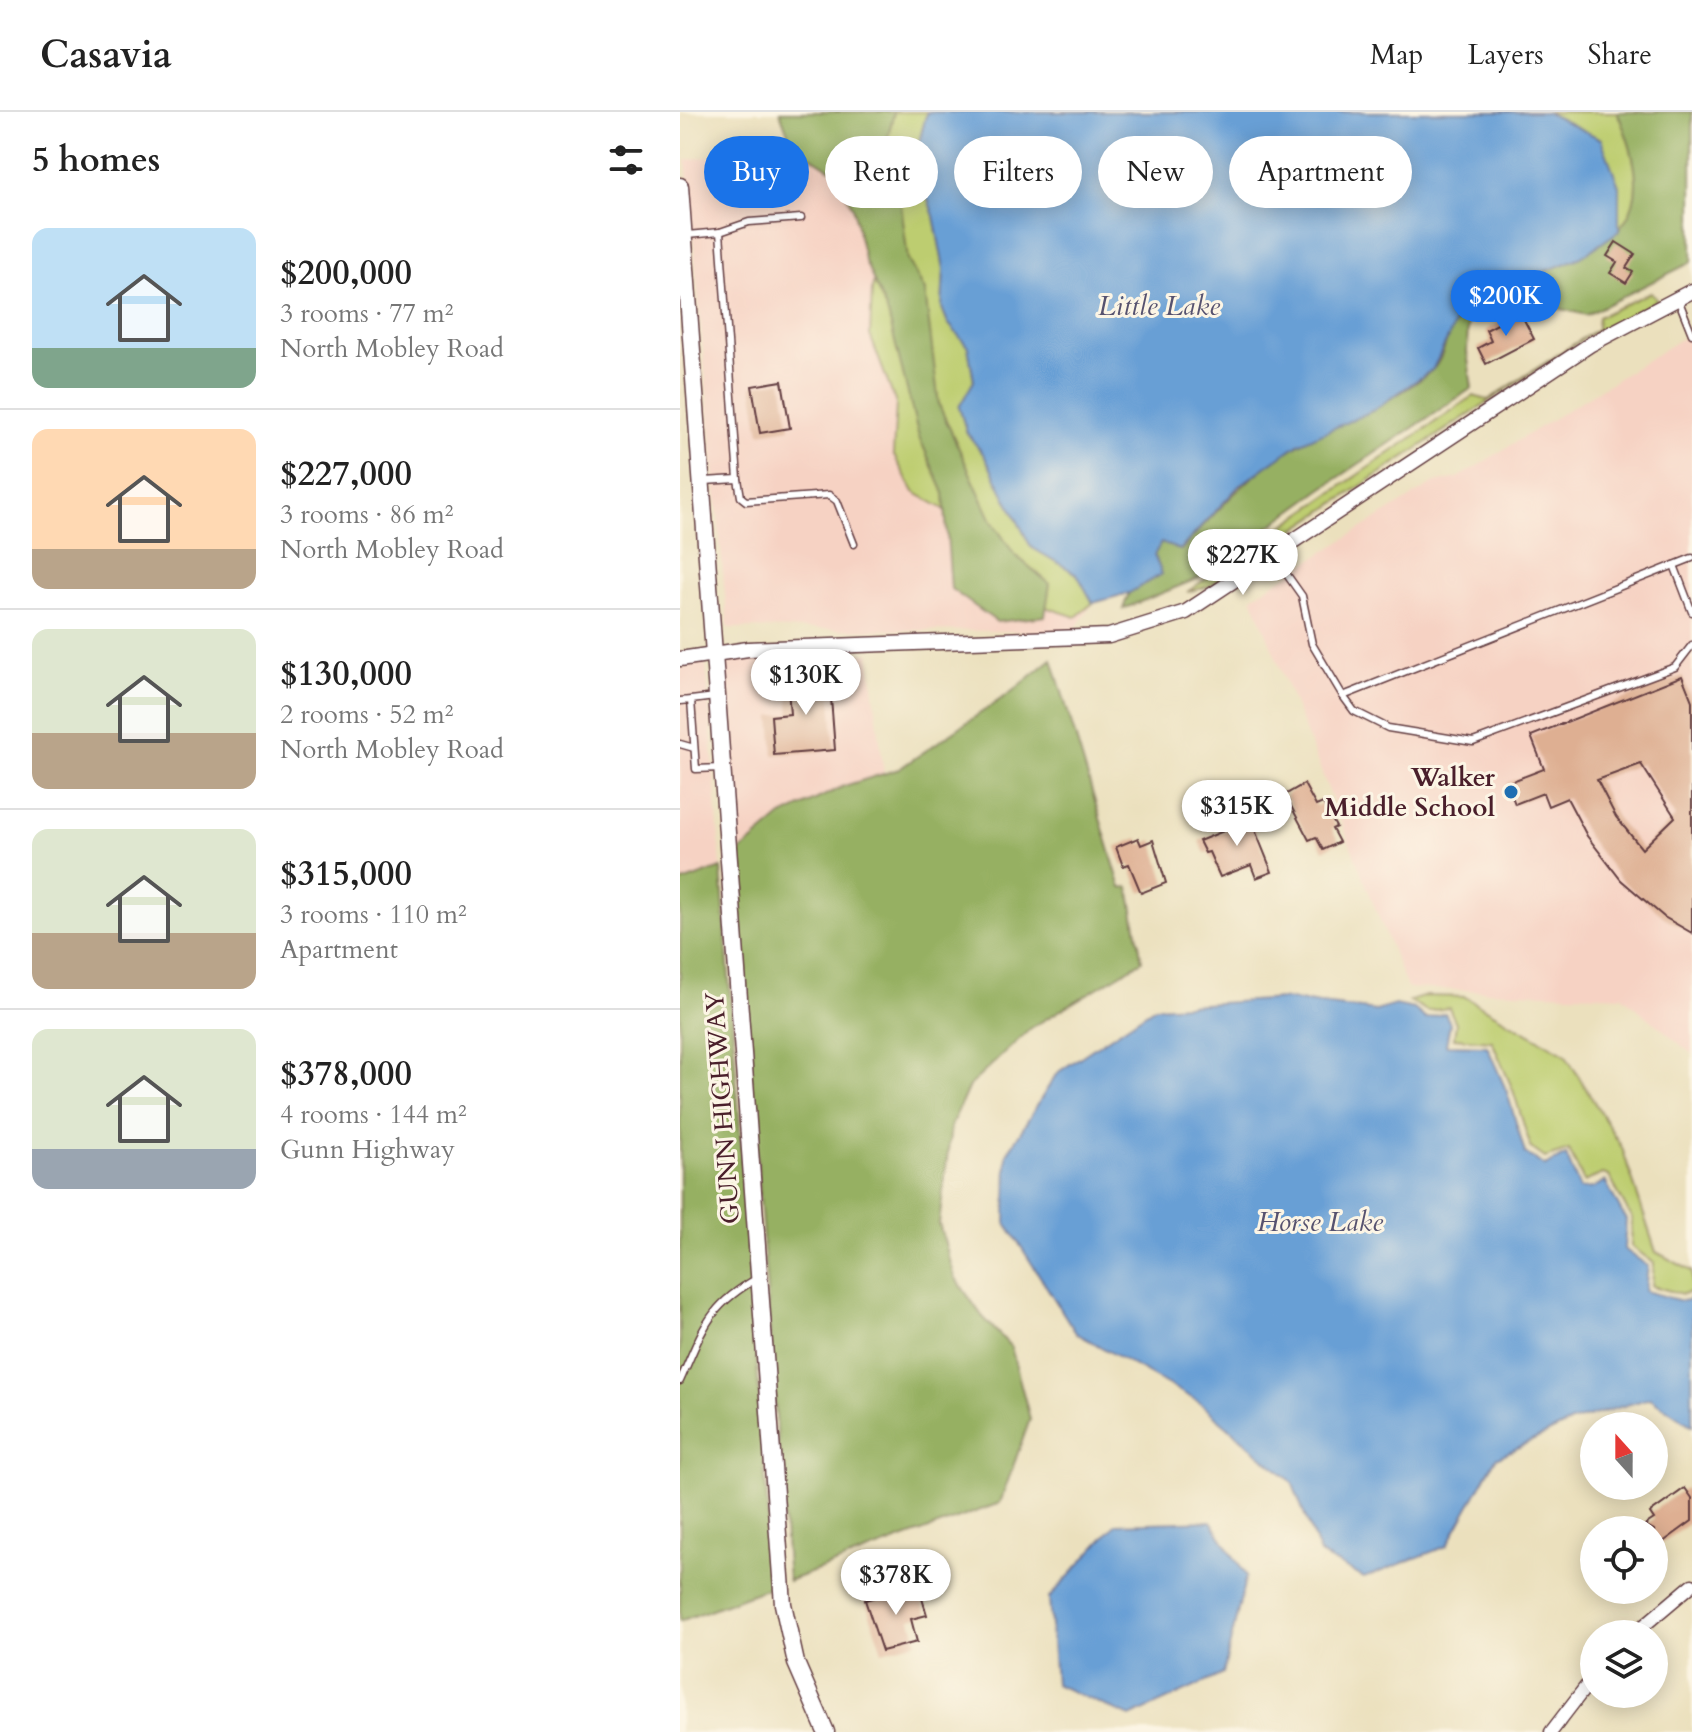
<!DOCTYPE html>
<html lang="en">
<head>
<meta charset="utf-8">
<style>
  body { margin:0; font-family:Cardo,serif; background:#f2f2f2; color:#222; height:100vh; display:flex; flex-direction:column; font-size:30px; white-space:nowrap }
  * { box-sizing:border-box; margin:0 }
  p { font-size:26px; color:#767676 }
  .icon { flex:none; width:44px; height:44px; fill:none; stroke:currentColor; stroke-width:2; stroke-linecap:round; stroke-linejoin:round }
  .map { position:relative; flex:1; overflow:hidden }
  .panel { display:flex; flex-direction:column; background:#fff; width:680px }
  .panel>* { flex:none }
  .top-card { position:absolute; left:24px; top:24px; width:760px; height:72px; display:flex; gap:16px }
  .needle { width:52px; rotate:339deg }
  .buttons { position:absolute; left:900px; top:1300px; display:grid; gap:16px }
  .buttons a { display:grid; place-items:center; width:88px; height:88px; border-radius:50%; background:#fff; box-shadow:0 4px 20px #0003; font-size:40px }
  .price { position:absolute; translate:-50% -68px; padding:0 18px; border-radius:28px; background:#fff; color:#222; font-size:26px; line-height:52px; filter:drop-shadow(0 2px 4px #0008) }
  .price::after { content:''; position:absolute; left:50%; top:48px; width:24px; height:18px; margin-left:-12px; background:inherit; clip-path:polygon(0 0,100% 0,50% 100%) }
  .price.selected { background:#1a73e8; color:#fff }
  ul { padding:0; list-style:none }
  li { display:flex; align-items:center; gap:24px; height:200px; padding:0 32px }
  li+li { border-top:2px solid #e0e0e0 }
  li span { display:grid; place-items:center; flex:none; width:224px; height:160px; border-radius:16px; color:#555 }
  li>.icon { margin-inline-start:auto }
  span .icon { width:96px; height:96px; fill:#fffc; stroke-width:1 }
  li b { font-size:34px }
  h2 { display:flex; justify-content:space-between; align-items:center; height:96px; padding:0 32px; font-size:34px }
  .pill { padding:0 28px; border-radius:36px; background:#fff; box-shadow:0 4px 20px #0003; font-size:28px; line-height:72px }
  .pill.selected { background:#1a73e8; color:#fff }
  header { display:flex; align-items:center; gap:48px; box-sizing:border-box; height:112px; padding:0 40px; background:#fff; border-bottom:2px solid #e0e0e0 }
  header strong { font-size:38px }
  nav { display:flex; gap:44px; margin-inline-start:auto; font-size:28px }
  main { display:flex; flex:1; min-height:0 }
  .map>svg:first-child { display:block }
  .built { fill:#f6d2c3 }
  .green { fill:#bdcd6f; stroke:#84764d; stroke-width:2 }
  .forest { fill:#96b062; stroke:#706846; stroke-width:2 }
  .water { fill:#689fd5; stroke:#595f80; stroke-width:2 }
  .building { fill:#deaf92; fill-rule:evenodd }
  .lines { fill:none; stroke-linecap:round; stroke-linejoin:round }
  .service-casing { stroke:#623c41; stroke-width:9 }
  .minor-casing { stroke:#623c41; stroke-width:15 }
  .tertiary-casing { stroke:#623c41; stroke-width:17 }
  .secondary-casing { stroke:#623c41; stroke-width:19 }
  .service { stroke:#fff; stroke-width:6 }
  .minor { stroke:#fff; stroke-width:12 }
  .tertiary { stroke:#fff; stroke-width:14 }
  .secondary { stroke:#fff; stroke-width:16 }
  .poi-dot { fill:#1f6fb2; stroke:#fcf5e5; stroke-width:3 }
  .labels { text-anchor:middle; stroke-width:6; stroke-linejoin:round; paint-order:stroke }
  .poi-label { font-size:26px; font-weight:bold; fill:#4a1f2b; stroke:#fcf5e5; text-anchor:end }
  .street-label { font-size:26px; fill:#4a1f2b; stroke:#fcf5e5 }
  .water-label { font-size:28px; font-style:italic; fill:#56526f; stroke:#fcf5e5 }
</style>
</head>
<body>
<header>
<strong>Casavia</strong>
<nav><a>Map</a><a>Layers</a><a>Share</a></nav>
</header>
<main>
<section class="panel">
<h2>5 homes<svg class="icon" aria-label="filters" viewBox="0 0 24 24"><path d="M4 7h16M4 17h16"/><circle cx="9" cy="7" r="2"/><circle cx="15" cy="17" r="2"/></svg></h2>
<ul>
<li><span style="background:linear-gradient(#bfe0f5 75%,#7fa58c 0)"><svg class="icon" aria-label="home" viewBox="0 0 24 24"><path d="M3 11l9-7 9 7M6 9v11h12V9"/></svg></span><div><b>$200,000</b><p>3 rooms · 77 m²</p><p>North Mobley Road</p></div></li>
<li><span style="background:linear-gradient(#ffd9b3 75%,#b9a48a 0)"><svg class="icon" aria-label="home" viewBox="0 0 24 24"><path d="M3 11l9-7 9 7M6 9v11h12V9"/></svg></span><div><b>$227,000</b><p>3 rooms · 86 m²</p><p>North Mobley Road</p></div></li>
<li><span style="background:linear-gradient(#dfe7d0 65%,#b9a48a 0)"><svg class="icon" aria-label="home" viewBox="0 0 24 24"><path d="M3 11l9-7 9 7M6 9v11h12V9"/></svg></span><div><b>$130,000</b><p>2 rooms · 52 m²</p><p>North Mobley Road</p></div></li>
<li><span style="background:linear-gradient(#dfe7d0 65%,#b9a48a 0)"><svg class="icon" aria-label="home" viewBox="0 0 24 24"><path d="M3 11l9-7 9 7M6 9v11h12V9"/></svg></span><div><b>$315,000</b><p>3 rooms · 110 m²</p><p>Apartment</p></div></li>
<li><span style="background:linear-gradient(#dfe7d0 75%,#9aa5b1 0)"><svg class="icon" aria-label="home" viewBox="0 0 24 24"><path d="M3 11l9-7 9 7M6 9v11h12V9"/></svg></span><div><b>$378,000</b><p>4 rooms · 144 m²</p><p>Gunn Highway</p></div></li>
</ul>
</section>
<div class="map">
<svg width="1012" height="1620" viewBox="0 0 1012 1620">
  <rect width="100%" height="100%" fill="#fcf5e5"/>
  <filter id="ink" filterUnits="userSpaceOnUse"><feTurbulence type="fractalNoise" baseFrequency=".0125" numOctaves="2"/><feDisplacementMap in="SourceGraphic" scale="16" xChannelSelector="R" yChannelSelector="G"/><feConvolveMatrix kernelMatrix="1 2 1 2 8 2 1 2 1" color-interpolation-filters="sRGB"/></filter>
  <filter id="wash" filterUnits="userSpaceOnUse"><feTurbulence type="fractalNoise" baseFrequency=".006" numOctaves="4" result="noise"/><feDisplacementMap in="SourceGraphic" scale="32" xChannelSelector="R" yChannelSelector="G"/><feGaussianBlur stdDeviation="1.8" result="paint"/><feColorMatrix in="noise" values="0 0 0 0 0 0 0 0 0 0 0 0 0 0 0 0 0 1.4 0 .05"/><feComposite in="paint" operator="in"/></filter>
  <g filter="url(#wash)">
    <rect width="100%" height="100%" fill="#ebe0bd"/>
    <g class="built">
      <path d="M 247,0 L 234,49 L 413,491 L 393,520 L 48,516 L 6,48 L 179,22 Z"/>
      <path d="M 1012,220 L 1012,942 L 942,884 L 727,876 L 572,485 L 754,371 L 778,366 Z"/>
      <path d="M 189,541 L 204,662 L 164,674 L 102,704 L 55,744 L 41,547 Z"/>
      <path d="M 26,549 L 41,756 L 0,771 L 0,556 Z"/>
    </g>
    <g class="green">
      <path d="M 185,0 L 247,0 L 234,49 L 254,104 L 264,157 L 262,196 L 268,211 L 288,234 L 294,269 L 279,295 L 287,321 L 304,343 L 351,435 L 397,462 L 413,491 L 396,505 L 356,492 L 293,434 L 264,397 L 234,380 L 213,342 L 216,292 L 190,223 L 192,177 L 201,132 Z"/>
      <path d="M 866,0 L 1012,0 L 1012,148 L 901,145 L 921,27 Z"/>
      <path d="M 971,180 L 977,188 L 907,224 L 530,474 L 507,480 L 793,284 L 808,288 L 917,217 L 918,205 Z"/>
      <path d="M 746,884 L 785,885 L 885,942 L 942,1036 L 976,1140 L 1012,1159 L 1012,1180 L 1002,1182 L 972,1174 L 974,1151 L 951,1134 L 952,1107 L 929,1064 L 923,1062 L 904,1070 L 889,1038 L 865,1046 L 851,1036 L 833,978 L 812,929 L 774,926 L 776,911 L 769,896 L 747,899 L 730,889 Z"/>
    </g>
    <g class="forest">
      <path d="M 100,0 L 214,0 L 204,41 L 219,76 L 228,148 L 245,179 L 259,293 L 312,409 L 334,442 L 370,472 L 365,504 L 317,510 L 271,477 L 264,381 L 239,325 L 208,202 L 184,147 L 173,95 L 153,59 L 112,32 Z"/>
      <path d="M 937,0 L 1012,0 L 1012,150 L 906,203 L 878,196 L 852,179 L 812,196 L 788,211 L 787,240 L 792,276 L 640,378 L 519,466 L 443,497 L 449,481 L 482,462 L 474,443 L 481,430 L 501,438 C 537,398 571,360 618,333 C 662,307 711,293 751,259 C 767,245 766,214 782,200 C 790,193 804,188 814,183 C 907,134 996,132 937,0 Z"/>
      <path d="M 372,547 L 441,776 L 449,775 L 462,849 L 351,916 L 289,974 L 271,1014 L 259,1112 L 275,1165 L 302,1204 L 331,1235 L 350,1307 L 320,1391 L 108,1469 L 55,744 L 102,704 L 164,674 L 219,657 L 334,578 Z"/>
      <path d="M 41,756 L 93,1474 L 0,1509 L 0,771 Z"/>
    </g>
    <g class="water">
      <path d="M 247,0 L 866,0 L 921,27 L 939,74 L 939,119 L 901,145 L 841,169 L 780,201 L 753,257 L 692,299 L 618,332 L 559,374 L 500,438 L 481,431 L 474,443 L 482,462 L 449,481 L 413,491 L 397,462 L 351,435 L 304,343 L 287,321 L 279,295 L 294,269 L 288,235 L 268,211 L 262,196 L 264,157 L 254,104 L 234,49 Z"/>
      <path d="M 603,887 L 696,899 L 715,893 L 734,897 L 746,907 L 765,901 L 770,911 L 766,933 L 807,934 L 827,980 L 845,1041 L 865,1054 L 886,1043 L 900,1077 L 913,1076 L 925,1069 L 946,1108 L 944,1137 L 968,1154 L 965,1179 L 1002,1189 L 1012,1187 L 1012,1314 L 970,1286 L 891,1310 L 816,1346 L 767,1434 L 684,1466 L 640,1442 L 612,1370 L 519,1290 L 396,1221 L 326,1111 L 327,1042 L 377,961 L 475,895 Z"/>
      <path d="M 531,1409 L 566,1464 L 543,1562 L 450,1605 L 375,1572 L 369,1486 L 436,1412 Z"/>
    </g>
    <g id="blocks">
      <g class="building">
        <path d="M 936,130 L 955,142 L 946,156 L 953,160 L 946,171 L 930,161 L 937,150 L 927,144 Z"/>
        <path d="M 840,200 L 854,227 L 806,252 L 798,236 L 811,229 L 806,218 Z"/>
        <path d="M 102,269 L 110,316 L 80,321 L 72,274 Z"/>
        <path d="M 149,560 L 155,638 L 94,643 L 91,604 L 110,602 L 107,563 Z"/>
        <path d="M 1002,564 L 1012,589 L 1012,821 L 984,805 L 941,768 L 907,724 L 887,686 L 868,694 L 863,681 L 835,692 L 827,671 L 864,657 L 851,624 ZM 961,652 L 995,705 L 962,737 L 936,705 L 917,668 Z"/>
        <path d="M 624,672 L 636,694 L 643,691 L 656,715 L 652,717 L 659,730 L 643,738 L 636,725 L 629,728 L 605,683 Z"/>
        <path d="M 567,698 L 592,760 L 576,766 L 571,753 L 540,765 L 529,740 L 525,741 L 519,729 L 556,714 L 551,704 Z"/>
        <path d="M 458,726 L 461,733 L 473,728 L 486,771 L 461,781 L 449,752 L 443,754 L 436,735 Z"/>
        <path d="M 1005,1376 L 1012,1386 L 1012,1409 L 979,1433 L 974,1418 L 965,1413 L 974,1407 L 970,1401 Z"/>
        <path d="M 238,1473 L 247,1503 L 231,1507 L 237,1530 L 202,1539 L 185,1488 Z"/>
      </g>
    </g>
  </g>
  <g filter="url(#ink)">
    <use href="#blocks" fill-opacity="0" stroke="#623c41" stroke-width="2"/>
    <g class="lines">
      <g class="service-casing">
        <g id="service">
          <path d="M 7,123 L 40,120 L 69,110 L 121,106"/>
          <path d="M 998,187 L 1012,222"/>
          <path d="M 58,367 L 61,385 L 66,389 L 149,383 L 157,389 L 174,432"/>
          <path d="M 24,369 L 58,367 L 40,120"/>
          <path d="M 593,443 L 622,484 L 632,532 L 663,584"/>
          <path d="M 1012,446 L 663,584 L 674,599 L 708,616 L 793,630 L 995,555 L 1012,533"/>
          <path d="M 994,453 L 1012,500"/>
          <path d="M 11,588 L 35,585"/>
          <path d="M 0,589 L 11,588 L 16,657 L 41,656"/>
          <path d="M 0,632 L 14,636"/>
          <path d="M 0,1269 C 23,1218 27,1194 78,1166"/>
        </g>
      </g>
      <g class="minor-casing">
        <g id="minor">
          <path d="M 954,1522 L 1012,1473"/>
          <path d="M 871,1620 L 914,1564"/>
        </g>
      </g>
      <g class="tertiary-casing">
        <path id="tertiary" d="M 0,547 L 68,537 L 429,524 L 506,500 L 911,232 L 1012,179"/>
      </g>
      <g class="secondary-casing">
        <path id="secondary" d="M 0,74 L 103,1492 L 116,1551 L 146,1620"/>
      </g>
      <use href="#service" class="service"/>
      <use href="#minor" class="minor"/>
      <use href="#tertiary" class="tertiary"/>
      <use href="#secondary" class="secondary"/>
    </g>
  </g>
  <circle class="poi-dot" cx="831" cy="680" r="8"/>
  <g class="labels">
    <g class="poi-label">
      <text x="815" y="674">Walker<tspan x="815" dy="30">Middle School</tspan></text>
    </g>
    <g class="street-label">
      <text transform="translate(42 996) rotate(-94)" y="9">GUNN HIGHWAY</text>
    </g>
    <g class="water-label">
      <text x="479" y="203">Little Lake</text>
      <text x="640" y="1119">Horse Lake</text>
    </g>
  </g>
</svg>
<div class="buttons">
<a><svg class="needle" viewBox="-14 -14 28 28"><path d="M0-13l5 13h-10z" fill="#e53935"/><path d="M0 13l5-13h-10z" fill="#767676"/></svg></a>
<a><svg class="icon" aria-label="locate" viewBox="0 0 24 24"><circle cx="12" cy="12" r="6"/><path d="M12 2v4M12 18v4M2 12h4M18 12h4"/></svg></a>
<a><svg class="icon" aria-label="layers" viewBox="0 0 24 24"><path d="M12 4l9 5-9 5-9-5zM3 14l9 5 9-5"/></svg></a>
</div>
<b class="price selected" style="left:826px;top:226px">$200K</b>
<b class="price" style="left:563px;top:485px">$227K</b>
<b class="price" style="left:126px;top:605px">$130K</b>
<b class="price" style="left:557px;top:736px">$315K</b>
<b class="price" style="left:216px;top:1505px">$378K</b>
<div class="top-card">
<a class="pill selected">Buy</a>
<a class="pill">Rent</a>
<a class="pill">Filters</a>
<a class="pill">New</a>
<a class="pill">Apartment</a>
</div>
</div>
</main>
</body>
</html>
